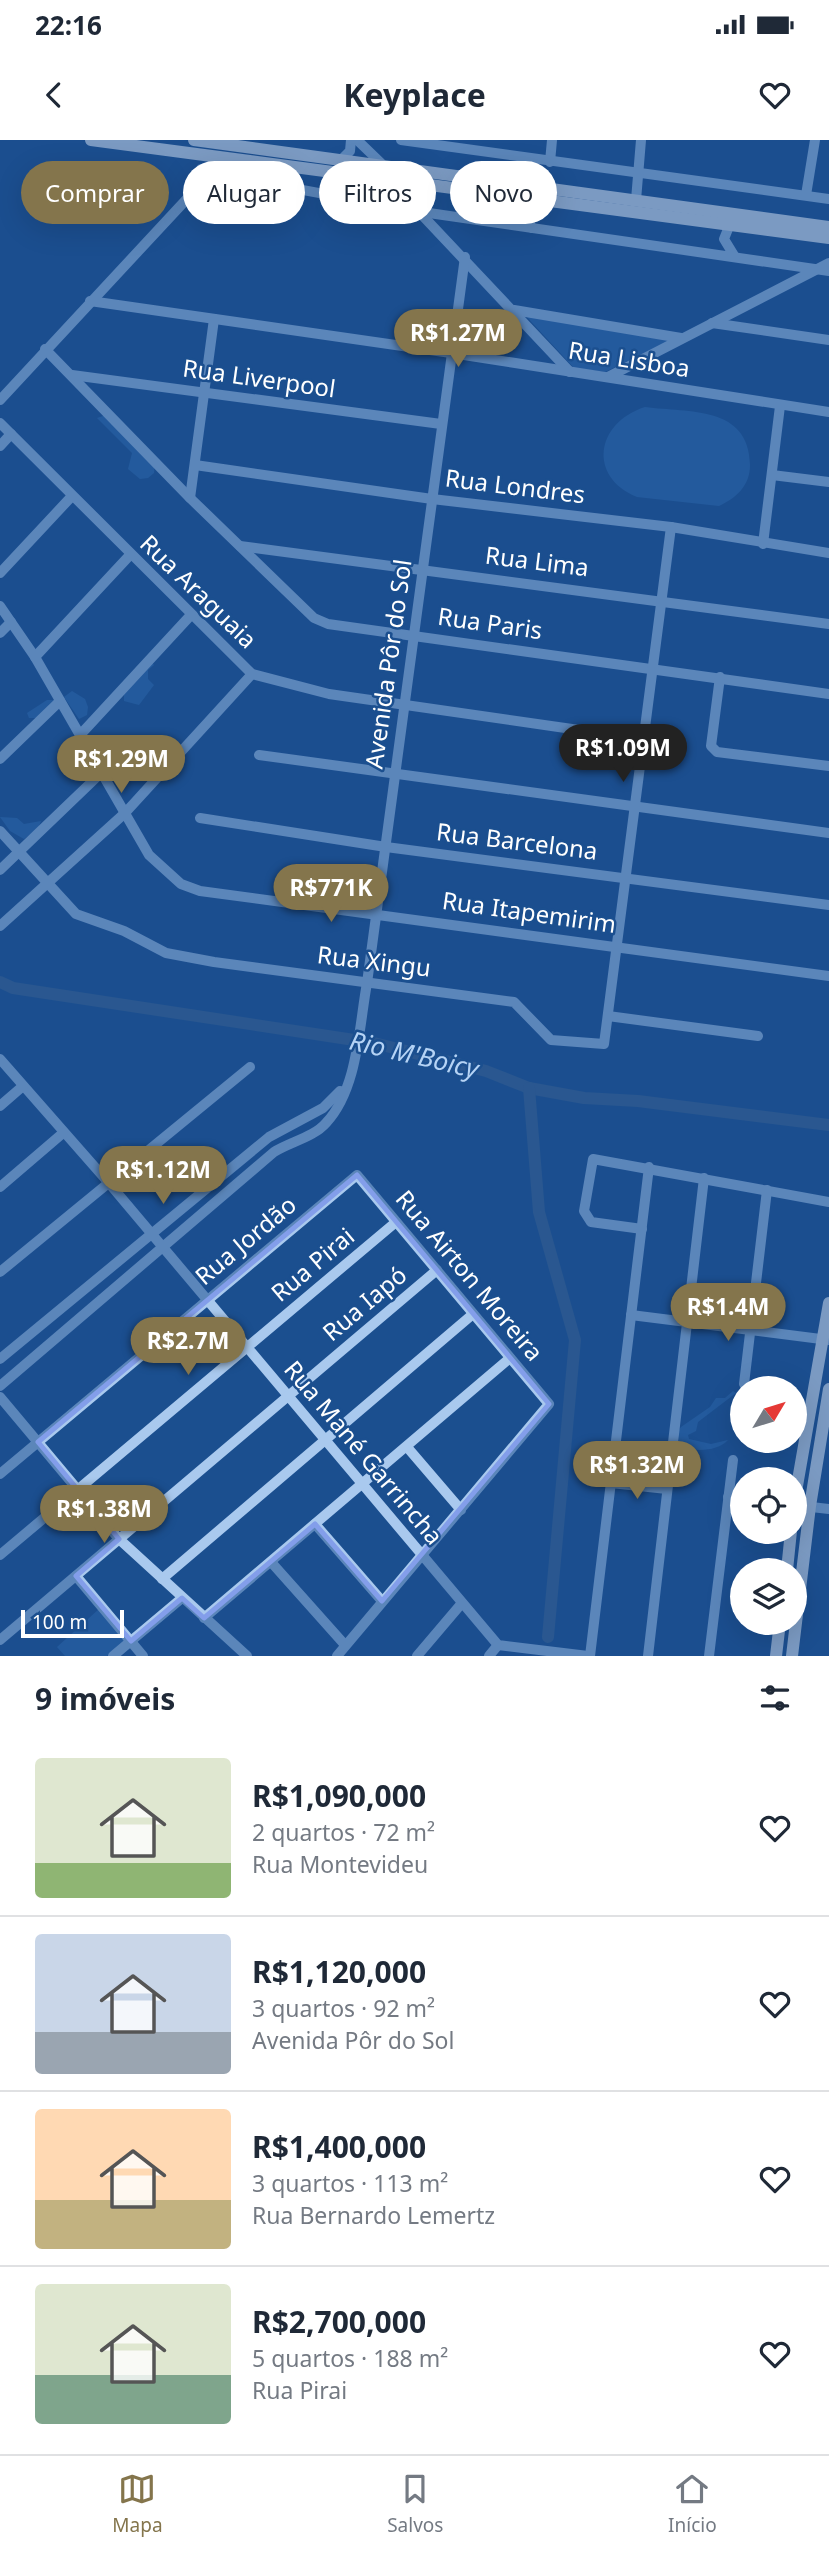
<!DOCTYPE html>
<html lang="pt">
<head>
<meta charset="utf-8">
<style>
  body { margin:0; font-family:"Noto Sans",sans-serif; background:#f6f6f7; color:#1f2937; height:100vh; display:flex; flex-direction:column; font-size:26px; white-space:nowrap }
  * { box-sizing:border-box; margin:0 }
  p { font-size:23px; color:#747a83 }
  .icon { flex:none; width:38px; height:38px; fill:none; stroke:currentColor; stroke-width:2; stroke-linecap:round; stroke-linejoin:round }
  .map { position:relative; height:1516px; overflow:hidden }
  .drawer { display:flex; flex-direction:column; background:#fff; flex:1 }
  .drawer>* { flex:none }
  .top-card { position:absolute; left:21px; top:21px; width:788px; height:63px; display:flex; gap:14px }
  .needle { width:46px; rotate:52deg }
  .buttons { position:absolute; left:730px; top:1236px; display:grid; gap:14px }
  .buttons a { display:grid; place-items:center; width:77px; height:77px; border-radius:50%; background:#fff; box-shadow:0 7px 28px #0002; font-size:35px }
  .scale { position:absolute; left:21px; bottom:18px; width:103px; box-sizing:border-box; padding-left:7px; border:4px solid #fff; border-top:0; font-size:19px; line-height:24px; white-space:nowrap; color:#fff; -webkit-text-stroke:5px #1b4f8f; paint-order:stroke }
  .price { position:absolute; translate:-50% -60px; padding:0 16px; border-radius:24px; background:#84754c; color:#fff; font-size:23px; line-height:46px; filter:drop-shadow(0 2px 4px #0008) }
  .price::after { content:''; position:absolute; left:50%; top:42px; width:21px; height:16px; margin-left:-10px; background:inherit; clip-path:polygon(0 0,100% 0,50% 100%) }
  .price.current { background:#222; color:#fff }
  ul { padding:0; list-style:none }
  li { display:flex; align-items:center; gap:21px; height:175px; padding:0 35px }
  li+li { border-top:2px solid #e0e1e3 }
  li span { display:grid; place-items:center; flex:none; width:196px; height:140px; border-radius:7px; color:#555 }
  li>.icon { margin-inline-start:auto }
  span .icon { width:84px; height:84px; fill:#fffc; stroke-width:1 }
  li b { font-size:30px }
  h2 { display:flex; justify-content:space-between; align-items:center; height:84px; padding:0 35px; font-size:30px }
  .pill { padding:0 24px; border-radius:32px; background:#fff; box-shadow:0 7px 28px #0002; font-size:24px; line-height:63px }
  .pill.current { background:#84754c; color:#fff }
  .status { display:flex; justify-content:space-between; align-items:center; height:49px; padding:0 35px; background:#fff; direction:ltr }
  .status svg { height:19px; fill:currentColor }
  header { display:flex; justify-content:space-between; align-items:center; height:91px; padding:0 35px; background:#fff; font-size:32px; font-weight:700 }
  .tabs { display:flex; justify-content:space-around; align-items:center; height:98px; border-top:2px solid #e0e1e3; background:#fff; font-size:19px; color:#747a83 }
  .tabs a { display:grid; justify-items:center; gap:4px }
  .tabs .current { color:#84754c }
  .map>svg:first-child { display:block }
  .green { fill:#2e69ad }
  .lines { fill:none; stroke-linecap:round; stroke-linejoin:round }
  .river { stroke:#3c6290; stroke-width:12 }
  .minor { stroke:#a9c9ee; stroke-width:10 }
  .major { stroke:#f0f6ff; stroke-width:12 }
  .marked { fill:none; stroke:#839eea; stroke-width:5; stroke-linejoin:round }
  .labels { text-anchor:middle; stroke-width:5; stroke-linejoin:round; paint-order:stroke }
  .street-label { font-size:24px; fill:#fff; stroke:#1b4f8f }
  .water-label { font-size:26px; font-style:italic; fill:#b5d3f5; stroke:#1b4f8f }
</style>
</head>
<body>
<div class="status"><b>22:16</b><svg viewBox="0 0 49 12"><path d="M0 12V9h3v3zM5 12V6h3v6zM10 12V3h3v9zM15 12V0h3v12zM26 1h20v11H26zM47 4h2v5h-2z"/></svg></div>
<header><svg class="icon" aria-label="back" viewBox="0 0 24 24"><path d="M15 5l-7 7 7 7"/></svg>Keyplace<svg class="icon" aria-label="heart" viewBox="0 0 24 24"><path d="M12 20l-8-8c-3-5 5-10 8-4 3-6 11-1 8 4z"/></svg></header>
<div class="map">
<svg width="829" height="1516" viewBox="0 0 829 1516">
  <rect width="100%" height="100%" fill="#1b4f8f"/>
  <g class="green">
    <path d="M 83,24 L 90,30 C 82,45 61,44 50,57 L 58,72 L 53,79 L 45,75 L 35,62 C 40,40 64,30 83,24 Z"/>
    <path d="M 525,175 L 671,200 L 605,232 L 574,228 Z"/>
    <path d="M 645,267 C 689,273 749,265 750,325 C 750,346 736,358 719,366 L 637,357 C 588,337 595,283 645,267 Z"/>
    <path d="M 106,275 L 155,323 L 154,333 L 148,338 L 140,339 L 128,329 L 132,313 L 97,278 Z"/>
    <path d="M 149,519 L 154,525 L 148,530 L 148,539 L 154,545 L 139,565 L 124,561 L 124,553 Z"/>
    <path d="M 72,551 L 85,559 L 88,567 L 87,575 L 79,579 L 64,557 Z"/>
    <path d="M 47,560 L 55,560 L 39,578 L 29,578 L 27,573 Z"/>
    <path d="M 0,677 L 17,678 L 24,684 L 41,681 L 38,689 L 24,699 L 10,691 Z"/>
    <path d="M 733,1251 L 736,1253 L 698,1282 L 696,1291 L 688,1295 L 689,1299 L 711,1304 L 728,1300 C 717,1312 693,1312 679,1306 L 678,1291 L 681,1287 L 710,1267 L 716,1258 L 725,1258 Z"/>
    <path d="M 99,1469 L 125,1501 L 107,1516 L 65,1516 L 57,1507 Z"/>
  </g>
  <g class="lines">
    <g class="river">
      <path d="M 0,842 L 13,848 L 374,903 L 486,931 L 529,948 L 584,958 L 638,961 L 829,985"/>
      <path d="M 529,948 L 539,1072 L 575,1200 L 548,1497"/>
    </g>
    <g class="minor">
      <path d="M 357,0 L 381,23"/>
      <path d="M 401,0 L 829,59"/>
      <path d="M 341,20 L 350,11 L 351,0"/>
      <path d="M 550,22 L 552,0"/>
      <path d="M 201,29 L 216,34 L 422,72 L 829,131"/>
      <path d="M 389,40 L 570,232"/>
      <path d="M 806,55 L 815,0"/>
      <path d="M 517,56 L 532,88"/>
      <path d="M 636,60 L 641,0"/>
      <path d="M 730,84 L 724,99 L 735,117"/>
      <path d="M 90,161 L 451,213 L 829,272"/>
      <path d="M 514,170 L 681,198"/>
      <path d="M 712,183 L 829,200"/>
      <path d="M 45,209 L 190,358 L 314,478 L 328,484 L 829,554"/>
      <path d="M 72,235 L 441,284"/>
      <path d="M 608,237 L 829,123"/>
      <path d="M 0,260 L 197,48 L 216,34"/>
      <path d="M 0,283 L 252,534 L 329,554 L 579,590"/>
      <path d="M 0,306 L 11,294"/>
      <path d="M 195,325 L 432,359 L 671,387 L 829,413"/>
      <path d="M 772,335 L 829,342"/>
      <path d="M 190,358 L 214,179"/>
      <path d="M 763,404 L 780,266"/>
      <path d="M 240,406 L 829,484"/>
      <path d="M 0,433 L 72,356"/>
      <path d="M 0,466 L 35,517 L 149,715 L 181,744 L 200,751 L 829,836"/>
      <path d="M 0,493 L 11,482"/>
      <path d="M 35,517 L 130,415"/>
      <path d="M 720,537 L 711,606 L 717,612 L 829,626"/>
      <path d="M 81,594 L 190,476"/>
      <path d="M 259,615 L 829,693"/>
      <path d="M 0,619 L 60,561"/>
      <path d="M 200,678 L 386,707 L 829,765"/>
      <path d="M 0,691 L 76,774 L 124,791 L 166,813 L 214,822 L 514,862 L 551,900 L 604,904 L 671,387"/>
      <path d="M 0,730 L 101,633"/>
      <path d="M 0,786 L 125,673 L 252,534"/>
      <path d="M 608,876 L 758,896"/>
      <path d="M 0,919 L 108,1042 L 498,1505 L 588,1516"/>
      <path d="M 0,966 L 23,946"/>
      <path d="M 0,1047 L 63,993"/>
      <path d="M 642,1089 L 591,1082 L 584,1071 L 593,1019 L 829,1062"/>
      <path d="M 0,1132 L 250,927"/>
      <path d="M 631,1175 L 829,1200"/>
      <path d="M 0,1219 L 269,997 L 323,968 L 340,951"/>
      <path d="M 744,1244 L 767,1050"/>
      <path d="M 0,1246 L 274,1012 C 290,1002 314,997 326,983 C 358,949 359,886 367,843 L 465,117"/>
      <path d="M 0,1257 L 119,1399 L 247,1516"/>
      <path d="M 407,1307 L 461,1370"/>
      <path d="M 0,1334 L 357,1035 L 549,1264 L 337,1516"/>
      <path d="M 611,1343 L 667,1349"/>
      <path d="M 728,1357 L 742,1358"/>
      <path d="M 794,1365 L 829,1369"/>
      <path d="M 315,1384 L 382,1461"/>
      <path d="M 0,1415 L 396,1082"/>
      <path d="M 271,1422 L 345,1505"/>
      <path d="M 76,1436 L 143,1516"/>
      <path d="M 162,1439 L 473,1174"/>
      <path d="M 204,1478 L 510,1218"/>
      <path d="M 0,1500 L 437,1130"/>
      <path d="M 113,1516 L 182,1458"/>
      <path d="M 417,1516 L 462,1463"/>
      <path d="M 489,1516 L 498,1505"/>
      <path d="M 590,1516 L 649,1027"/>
      <path d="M 648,1516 L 704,1038"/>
      <path d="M 709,1516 L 733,1320"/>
    </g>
    <g class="major">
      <path d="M 91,0 L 829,98"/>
      <path d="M 194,0 L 829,87"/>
      <path d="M 794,1363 L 829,1163"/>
      <path d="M 787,1430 L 791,1391"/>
      <path d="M 776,1516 L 780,1482"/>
      <path d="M 792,1516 L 810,1366 L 829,1249"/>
    </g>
  </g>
  <path d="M0 0H829V1516H0ZM 357,1035 L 549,1264 L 382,1461 L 315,1384 L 204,1478 L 182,1458 L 131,1501 L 76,1436 L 119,1399 L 38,1302 Z" fill="#1b4f8f" fill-opacity=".55" fill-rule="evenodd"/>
  <path class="marked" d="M 357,1035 L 549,1264 L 382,1461 L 315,1384 L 204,1478 L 182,1458 L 131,1501 L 76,1436 L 119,1399 L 38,1302 Z"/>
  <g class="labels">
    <g class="street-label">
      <text transform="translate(629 220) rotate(9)" y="8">Rua Lisboa</text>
      <text transform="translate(259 239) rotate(8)" y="8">Rua Liverpool</text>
      <text transform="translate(515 347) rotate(7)" y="8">Rua Londres</text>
      <text transform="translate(537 422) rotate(7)" y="8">Rua Lima</text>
      <text transform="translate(198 452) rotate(44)" y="8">Rua Araguaia</text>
      <text transform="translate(490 484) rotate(8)" y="8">Rua Paris</text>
      <text transform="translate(389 524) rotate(-82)" y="8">Avenida Pôr do Sol</text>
      <text transform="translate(517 702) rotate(7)" y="8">Rua Barcelona</text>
      <text transform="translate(529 773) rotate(8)" y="8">Rua Itapemirim</text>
      <text transform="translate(374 822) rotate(7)" y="8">Rua Xingu</text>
      <text transform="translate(246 1101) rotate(-40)" y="8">Rua Jordão</text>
      <text transform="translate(313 1125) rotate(-40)" y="8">Rua Pirai</text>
      <text transform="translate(469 1136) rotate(50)" y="8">Rua Airton Moreira</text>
      <text transform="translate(365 1164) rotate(-40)" y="8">Rua Iapó</text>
      <text transform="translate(363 1313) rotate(50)" y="8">Rua Mané Garrincha</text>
    </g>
    <g class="water-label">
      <text transform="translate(414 915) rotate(13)" y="9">Rio M'Boicy</text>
    </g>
  </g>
</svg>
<div class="buttons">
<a><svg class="needle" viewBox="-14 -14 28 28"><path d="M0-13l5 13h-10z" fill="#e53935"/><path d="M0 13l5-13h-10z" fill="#747a83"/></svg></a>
<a><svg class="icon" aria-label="locate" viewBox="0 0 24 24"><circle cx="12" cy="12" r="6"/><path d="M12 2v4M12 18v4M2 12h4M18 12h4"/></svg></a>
<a><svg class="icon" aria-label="layers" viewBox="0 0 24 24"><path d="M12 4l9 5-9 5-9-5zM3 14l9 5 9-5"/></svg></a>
</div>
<div class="scale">100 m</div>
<b class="price" style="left:458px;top:229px">R$1.27M</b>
<b class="price current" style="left:623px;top:644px">R$1.09M</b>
<b class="price" style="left:121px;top:655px">R$1.29M</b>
<b class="price" style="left:331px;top:784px">R$771K</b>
<b class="price" style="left:163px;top:1066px">R$1.12M</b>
<b class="price" style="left:728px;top:1203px">R$1.4M</b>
<b class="price" style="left:188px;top:1237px">R$2.7M</b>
<b class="price" style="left:637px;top:1361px">R$1.32M</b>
<b class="price" style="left:104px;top:1405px">R$1.38M</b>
<div class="top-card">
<a class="pill current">Comprar</a>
<a class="pill">Alugar</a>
<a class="pill">Filtros</a>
<a class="pill">Novo</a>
</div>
</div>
<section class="drawer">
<h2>9 imóveis<svg class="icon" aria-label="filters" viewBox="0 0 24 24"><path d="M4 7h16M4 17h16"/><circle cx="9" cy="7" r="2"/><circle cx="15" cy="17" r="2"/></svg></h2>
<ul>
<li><span style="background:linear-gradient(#dfe7d0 75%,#8fb573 0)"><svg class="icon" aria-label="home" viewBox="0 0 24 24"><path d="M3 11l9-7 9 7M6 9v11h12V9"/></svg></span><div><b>R$1,090,000</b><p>2 quartos · 72 m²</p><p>Rua Montevideu</p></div><svg class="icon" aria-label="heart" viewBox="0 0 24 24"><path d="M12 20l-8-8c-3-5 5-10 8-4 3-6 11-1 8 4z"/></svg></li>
<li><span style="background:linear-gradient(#c9d6e8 70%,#9aa5b1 0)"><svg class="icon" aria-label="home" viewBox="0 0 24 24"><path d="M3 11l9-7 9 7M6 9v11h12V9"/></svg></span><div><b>R$1,120,000</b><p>3 quartos · 92 m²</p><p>Avenida Pôr do Sol</p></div><svg class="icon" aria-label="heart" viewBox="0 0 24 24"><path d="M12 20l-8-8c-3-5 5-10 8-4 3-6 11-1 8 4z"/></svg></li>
<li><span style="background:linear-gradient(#ffd9b3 65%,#c2b280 0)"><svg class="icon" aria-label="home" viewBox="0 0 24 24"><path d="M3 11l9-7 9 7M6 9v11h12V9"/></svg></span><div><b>R$1,400,000</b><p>3 quartos · 113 m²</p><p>Rua Bernardo Lemertz</p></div><svg class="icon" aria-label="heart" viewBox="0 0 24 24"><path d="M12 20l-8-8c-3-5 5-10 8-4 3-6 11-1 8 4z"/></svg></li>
<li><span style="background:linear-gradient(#dfe7d0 65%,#7fa58c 0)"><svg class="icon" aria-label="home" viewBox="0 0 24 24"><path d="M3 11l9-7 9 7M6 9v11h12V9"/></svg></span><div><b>R$2,700,000</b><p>5 quartos · 188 m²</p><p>Rua Pirai</p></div><svg class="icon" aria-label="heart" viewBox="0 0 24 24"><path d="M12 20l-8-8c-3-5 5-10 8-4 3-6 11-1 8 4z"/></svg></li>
</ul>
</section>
<nav class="tabs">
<a class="current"><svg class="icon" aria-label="map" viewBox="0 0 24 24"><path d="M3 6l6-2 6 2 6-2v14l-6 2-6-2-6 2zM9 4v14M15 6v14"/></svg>Mapa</a>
<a><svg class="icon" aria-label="saved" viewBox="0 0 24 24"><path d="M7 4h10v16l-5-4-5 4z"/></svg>Salvos</a>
<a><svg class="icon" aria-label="home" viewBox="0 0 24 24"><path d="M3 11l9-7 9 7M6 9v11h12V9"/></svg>Início</a>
</nav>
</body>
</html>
